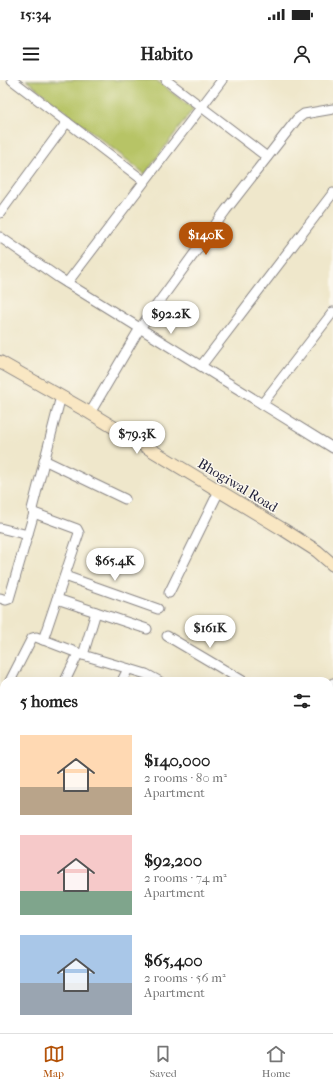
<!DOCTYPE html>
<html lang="en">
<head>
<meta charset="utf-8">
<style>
  body { margin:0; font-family:"IM FELL French Canon",serif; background:#f2f2f2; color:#222; height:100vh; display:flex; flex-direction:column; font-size:15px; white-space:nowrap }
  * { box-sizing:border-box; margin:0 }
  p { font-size:13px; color:#767676 }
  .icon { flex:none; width:22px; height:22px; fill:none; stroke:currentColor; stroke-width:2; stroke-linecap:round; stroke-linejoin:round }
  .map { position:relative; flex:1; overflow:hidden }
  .sheet { position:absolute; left:0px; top:597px; width:333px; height:356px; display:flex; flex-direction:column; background:#fff; border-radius:12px 12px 0 0; box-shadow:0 4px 16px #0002 }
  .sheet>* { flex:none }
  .price { position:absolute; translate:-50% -34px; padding:0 9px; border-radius:14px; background:#fff; color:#222; font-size:13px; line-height:26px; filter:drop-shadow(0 1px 2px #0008) }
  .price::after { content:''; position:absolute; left:50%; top:24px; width:12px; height:9px; margin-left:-6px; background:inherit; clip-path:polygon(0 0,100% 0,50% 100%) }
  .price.on { background:#b45309; color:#fff }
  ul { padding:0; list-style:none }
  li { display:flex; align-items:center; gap:12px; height:100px; padding:0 20px }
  li span { display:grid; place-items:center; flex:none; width:112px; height:80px; border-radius:0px; color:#555 }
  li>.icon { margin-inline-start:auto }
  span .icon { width:48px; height:48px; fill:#fffc; stroke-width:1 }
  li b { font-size:17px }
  h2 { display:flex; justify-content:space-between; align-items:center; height:48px; padding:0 20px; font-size:17px }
  .status { display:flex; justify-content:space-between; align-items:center; height:28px; padding:0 20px; background:#fff; direction:ltr }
  .status svg { height:11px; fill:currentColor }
  header { display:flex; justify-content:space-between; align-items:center; height:52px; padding:0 20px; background:#fff; font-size:18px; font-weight:800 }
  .menu { display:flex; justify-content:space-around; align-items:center; height:56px; border-top:1px solid #e0e0e0; background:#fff; font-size:11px; color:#767676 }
  .menu a { display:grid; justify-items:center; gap:2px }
  .menu .on { color:#b45309 }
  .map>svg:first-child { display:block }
  .green { fill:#b7c466; stroke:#6c7350 }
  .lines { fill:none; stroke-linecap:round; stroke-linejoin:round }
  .minor-casing { stroke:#888483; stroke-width:11 }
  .secondary-casing { stroke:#888483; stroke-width:14 }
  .minor { stroke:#fff; stroke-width:9 }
  .secondary { stroke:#f9e7c3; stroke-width:12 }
  .labels { text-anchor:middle; stroke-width:3; stroke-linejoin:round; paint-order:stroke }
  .street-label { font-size:14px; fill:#22223b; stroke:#fbf7ec }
</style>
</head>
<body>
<div class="status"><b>15:34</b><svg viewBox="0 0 49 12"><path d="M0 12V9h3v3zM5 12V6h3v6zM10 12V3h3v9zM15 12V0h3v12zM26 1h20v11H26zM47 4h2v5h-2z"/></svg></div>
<header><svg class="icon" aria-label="menu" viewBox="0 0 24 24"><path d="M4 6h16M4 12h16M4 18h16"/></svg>Habito<svg class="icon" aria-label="person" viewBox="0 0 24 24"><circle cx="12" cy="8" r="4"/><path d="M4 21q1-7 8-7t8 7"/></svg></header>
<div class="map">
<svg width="333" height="953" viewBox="0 0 333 953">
  <rect width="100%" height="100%" fill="#fbf7ec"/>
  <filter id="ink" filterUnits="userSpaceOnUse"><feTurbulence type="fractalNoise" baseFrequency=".025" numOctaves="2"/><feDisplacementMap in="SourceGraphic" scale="8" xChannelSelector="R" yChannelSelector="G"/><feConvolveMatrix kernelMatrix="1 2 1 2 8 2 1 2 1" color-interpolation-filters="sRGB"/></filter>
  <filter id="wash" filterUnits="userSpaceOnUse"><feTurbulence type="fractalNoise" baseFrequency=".012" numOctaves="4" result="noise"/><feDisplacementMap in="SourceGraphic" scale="16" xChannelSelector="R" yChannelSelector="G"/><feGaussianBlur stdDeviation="0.9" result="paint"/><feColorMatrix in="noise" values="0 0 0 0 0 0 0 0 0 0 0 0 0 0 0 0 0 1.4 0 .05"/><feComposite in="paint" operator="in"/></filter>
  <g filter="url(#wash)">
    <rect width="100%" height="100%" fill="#efe7cb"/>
    <path class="green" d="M 26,0 L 156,0 L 193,29 L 145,94 Z"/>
  </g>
  <g filter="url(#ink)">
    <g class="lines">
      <g class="minor-casing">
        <g id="minor">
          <path d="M 12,0 L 144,101"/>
          <path d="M 166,0 L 267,77"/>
          <path d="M 0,133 L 67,42"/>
          <path d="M 0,157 L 59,198 L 333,368"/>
          <path d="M 67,203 L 222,0"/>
          <path d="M 201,286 L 333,113"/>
          <path d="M 262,324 L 333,232"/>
          <path d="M 90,333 L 140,248 L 226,130 L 297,39 L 304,34 L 333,29"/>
          <path d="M 44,380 L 125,419"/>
          <path d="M 0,448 L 28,455"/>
          <path d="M 65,496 L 158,529"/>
          <path d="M 169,513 L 219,411"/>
          <path d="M 0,518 L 6,520 L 9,519 L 34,433"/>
          <path d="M 57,519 L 147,549"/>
          <path d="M 167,556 L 243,601"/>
          <path d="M 43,560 L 79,453 L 77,449 L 34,433 L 32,429 L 61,316"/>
          <path d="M 83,575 L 146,594 L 159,601"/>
          <path d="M 10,601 L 32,558 L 36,557 L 83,575 L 96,532"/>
          <path d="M 65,601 L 78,574"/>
          <path d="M 122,601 L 128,589"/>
          <path d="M 329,608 L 333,603"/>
          <path d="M 0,621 L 4,613"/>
          <path d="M 329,637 L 333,640"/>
          <path d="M 0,668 L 4,670"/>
          <path d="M 4,689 L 4,694"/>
          <path d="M 0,708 L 4,701"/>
          <path d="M 2,750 L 4,747"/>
          <path d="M 0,781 L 4,785"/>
          <path d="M 329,782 L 331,778 L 333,779"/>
          <path d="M 0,837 L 4,838"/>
          <path d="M 329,852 L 333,849"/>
          <path d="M 329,875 L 333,881"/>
          <path d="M 329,914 L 333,917"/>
          <path d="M 0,937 L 4,937"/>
          <path d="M 39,949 L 39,953"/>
          <path d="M 87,949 L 88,953"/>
          <path d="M 134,949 L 135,953"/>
          <path d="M 184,949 L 184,953"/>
          <path d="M 309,949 L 311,953"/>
          <path d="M 262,953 L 268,949"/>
        </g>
      </g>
      <g class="secondary-casing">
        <path id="secondary" d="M 0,282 L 90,333 L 284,450 L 317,471 L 333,485"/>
      </g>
      <use href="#minor" class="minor"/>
      <use href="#secondary" class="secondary"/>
    </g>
  </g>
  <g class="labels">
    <g class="street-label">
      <text transform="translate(238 405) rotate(31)" y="5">Bhogiwal Road</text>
    </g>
  </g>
</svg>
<b class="price on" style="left:206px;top:176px">$140K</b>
<b class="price" style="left:171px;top:255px">$92.2K</b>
<b class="price" style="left:137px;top:375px">$79.3K</b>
<b class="price" style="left:115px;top:502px">$65.4K</b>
<b class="price" style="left:210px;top:569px">$161K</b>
<section class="sheet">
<h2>5 homes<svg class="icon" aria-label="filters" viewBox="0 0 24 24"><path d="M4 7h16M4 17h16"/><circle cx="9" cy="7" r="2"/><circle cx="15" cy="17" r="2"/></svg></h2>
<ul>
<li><span style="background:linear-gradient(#ffd9b3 65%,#b9a48a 0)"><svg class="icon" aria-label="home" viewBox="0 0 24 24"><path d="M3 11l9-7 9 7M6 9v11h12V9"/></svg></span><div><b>$140,000</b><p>2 rooms · 80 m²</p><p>Apartment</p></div></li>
<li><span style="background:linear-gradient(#f6c9c9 70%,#7fa58c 0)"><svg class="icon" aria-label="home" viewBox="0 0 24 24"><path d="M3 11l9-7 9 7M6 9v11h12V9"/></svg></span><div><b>$92,200</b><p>2 rooms · 74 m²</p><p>Apartment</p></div></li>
<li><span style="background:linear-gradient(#a9c7e8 60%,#9aa5b1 0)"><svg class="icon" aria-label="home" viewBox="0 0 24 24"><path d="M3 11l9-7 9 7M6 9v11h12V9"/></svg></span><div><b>$65,400</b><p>2 rooms · 56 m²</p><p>Apartment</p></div></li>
</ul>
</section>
</div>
<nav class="menu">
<a class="on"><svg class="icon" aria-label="map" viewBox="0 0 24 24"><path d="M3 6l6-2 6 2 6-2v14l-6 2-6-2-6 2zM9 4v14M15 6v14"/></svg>Map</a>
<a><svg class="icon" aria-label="saved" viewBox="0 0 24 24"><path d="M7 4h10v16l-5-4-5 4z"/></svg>Saved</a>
<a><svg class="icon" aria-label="home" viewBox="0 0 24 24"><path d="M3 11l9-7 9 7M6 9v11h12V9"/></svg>Home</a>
</nav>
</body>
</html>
